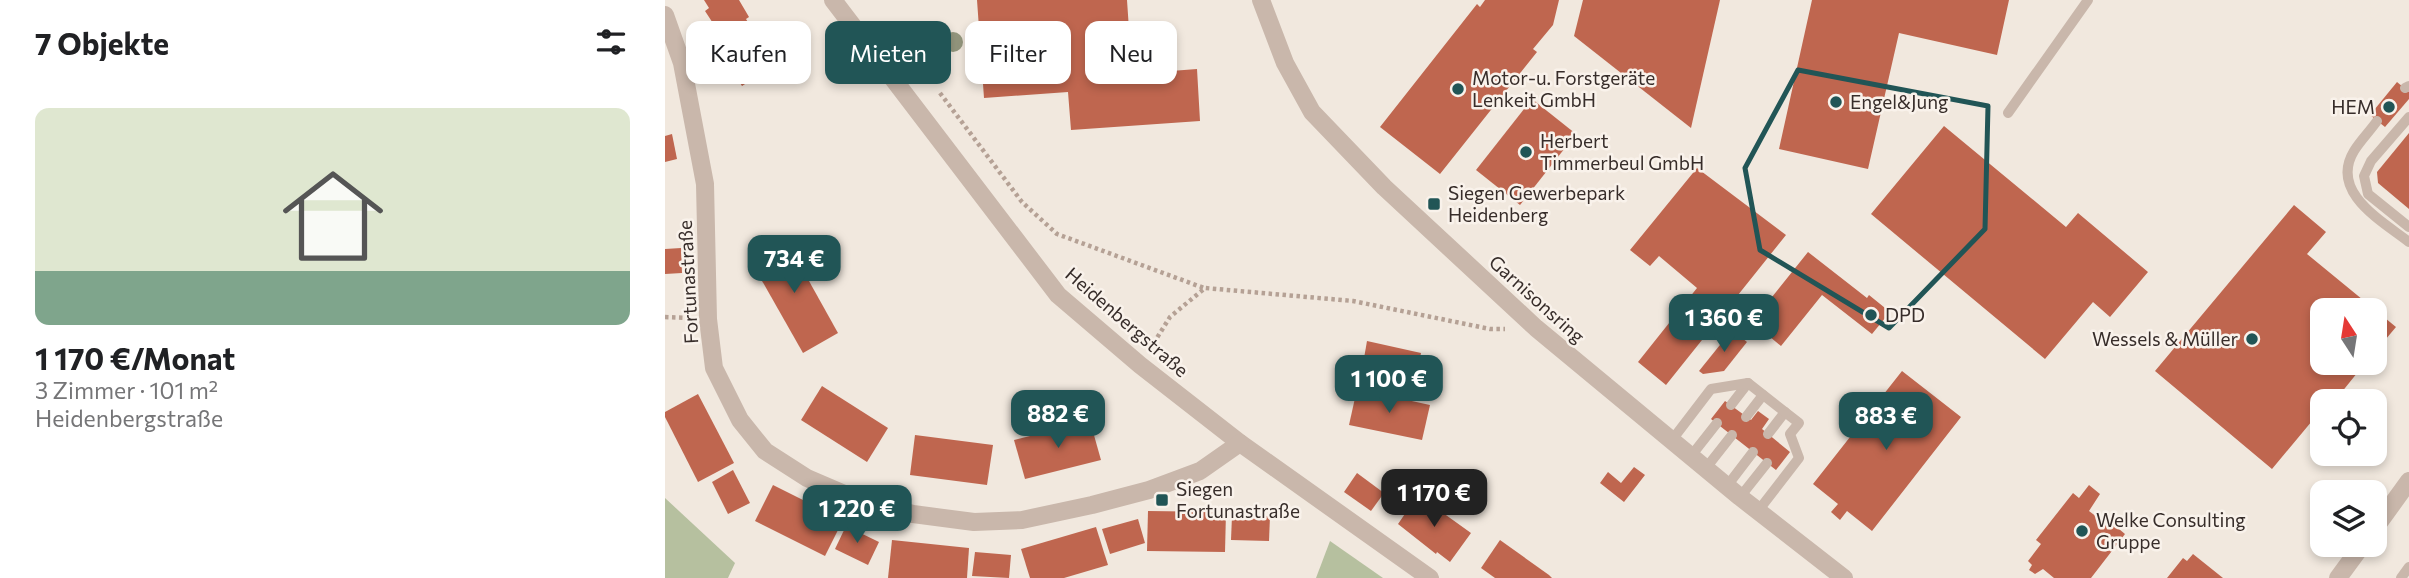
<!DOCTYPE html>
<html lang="de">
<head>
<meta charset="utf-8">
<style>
  body { margin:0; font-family:Commissioner,sans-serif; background:#f6f6f6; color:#202124; height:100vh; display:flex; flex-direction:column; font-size:26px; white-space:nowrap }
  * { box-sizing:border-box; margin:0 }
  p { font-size:23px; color:#757577 }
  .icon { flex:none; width:38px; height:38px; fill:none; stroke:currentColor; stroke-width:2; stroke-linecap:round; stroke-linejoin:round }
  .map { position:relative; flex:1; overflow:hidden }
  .panel { display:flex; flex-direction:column; background:#fff; width:665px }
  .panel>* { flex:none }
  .top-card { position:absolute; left:21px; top:21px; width:665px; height:63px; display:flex; gap:14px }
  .needle { width:46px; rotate:348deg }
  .tools { position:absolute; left:1645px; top:298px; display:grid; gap:14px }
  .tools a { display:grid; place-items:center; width:77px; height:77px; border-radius:14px; background:#fff; box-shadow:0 4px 10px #0003; font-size:35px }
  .price { position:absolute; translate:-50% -60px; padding:0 16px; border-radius:14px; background:#215556; color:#fff; font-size:23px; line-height:46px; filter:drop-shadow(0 2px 4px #0008) }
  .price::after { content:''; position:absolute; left:50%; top:42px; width:21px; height:16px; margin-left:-10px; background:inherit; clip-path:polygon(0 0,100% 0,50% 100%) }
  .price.current { background:#222; color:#fff }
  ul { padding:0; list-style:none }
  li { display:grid; align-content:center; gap:14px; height:371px; padding:0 35px }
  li+li { border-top:2px solid #e0e0e0 }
  li span { display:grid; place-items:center; height:217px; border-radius:14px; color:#555 }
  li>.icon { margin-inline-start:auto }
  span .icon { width:126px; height:126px; fill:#fffc; stroke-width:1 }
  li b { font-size:30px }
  h2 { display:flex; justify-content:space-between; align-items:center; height:84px; padding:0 35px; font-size:30px }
  .tag { padding:0 24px; border-radius:14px; background:#fff; box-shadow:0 4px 10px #0003; font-size:24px; line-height:63px }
  .tag.current { background:#215556; color:#fff }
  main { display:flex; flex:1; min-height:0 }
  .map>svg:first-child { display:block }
  .green { fill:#b6c09f }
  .building { fill:#bf664f }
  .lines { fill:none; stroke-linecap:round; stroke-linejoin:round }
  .path { stroke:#b5a195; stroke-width:4.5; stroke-dasharray:3.5 3.5; stroke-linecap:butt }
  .lane { stroke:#c9b7ab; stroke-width:10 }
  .street { stroke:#c9b7ab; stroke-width:18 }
  .tree { fill:#94977e }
  .marked { fill:none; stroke:#215556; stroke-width:5; stroke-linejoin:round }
  .poi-dot { fill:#215556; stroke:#f9f2eb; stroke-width:2.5 }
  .labels { text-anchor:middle; stroke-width:5; stroke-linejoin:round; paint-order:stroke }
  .poi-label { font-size:19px; fill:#372d2a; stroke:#f9f2eb; text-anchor:start }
  .street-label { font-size:19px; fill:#372d2a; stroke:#f9f2eb }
</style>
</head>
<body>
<main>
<section class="panel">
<h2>7 Objekte<svg class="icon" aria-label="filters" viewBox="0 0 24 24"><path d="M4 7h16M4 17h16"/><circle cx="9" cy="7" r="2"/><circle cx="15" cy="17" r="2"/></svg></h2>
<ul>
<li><span style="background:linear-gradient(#dfe7d0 75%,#7fa58c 0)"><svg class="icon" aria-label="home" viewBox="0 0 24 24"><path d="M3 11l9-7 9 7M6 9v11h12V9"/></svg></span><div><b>1 170 €/Monat</b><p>3 Zimmer · 101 m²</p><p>Heidenbergstraße</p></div></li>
</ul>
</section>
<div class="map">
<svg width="1744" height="578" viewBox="0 0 1744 578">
  <rect width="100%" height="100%" fill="#f1e8de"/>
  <g class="green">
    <path d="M 0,498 L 70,563 L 63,578 L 0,578 Z"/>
    <path d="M 665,541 L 718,578 L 651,578 Z"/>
  </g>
  <g class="building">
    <path d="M 39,0 L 74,0 L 84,17 L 81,19 L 95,42 L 91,45 L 105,68 L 77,86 L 62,62 L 65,60 L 51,36 L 55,34 L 40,11 L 44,8 Z"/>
    <path d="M 312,0 L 462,0 L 467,74 L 532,69 L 535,121 L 406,130 L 403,92 L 319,98 Z"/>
    <path d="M 820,0 L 894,0 L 888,25 L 868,49 L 872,52 L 775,174 L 715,127 L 812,4 L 815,7 Z"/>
    <path d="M 918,0 L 1055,0 L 1026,128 L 909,36 Z"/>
    <path d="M 1147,0 L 1344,0 L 1332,55 L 1234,33 L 1203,169 L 1114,149 Z"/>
    <path d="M 1732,82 L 1744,92 L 1744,99 L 1720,127 L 1705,115 Z"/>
    <path d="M 867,99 L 911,134 L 855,205 L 811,170 Z"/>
    <path d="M 1279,126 L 1401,227 L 1413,213 L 1483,272 L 1445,317 L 1428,302 L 1380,359 L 1206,214 Z"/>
    <path d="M 1744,133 L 1744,209 L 1713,183 L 1712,172 Z"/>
    <path d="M 7,134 L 12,159 L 0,162 L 0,136 Z"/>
    <path d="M 1032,168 L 1121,235 L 1001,385 L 973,362 L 1032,288 L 994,256 L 985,266 L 965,250 Z"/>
    <path d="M 1629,205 L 1661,232 L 1642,254 L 1731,327 L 1710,352 L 1710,310 L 1657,310 L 1657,362 L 1701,362 L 1676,393 L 1673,390 L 1664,401 L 1657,401 L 1657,409 L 1607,469 L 1490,371 Z"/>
    <path d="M 120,238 L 173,333 L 138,353 L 84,258 Z"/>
    <path d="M 16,248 L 17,273 L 0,274 L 0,249 Z"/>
    <path d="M 1143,252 L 1202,298 L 1204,295 L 1225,312 L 1207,334 L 1157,295 L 1116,346 L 1087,322 Z"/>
    <path d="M 1067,330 L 1082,342 L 1059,371 L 1038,374 L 1034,371 Z"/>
    <path d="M 702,341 L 756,353 L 752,375 L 698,364 Z"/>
    <path d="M 1237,371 L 1296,417 L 1207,531 L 1182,511 L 1175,520 L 1166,512 L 1173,504 L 1148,484 Z"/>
    <path d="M 157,386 L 223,428 L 202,462 L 136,420 Z"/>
    <path d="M 692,389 L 765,405 L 757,440 L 684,425 Z"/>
    <path d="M 33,394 L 69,463 L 33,482 L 0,417 L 0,412 Z"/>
    <path d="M 1060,401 L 1086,420 L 1093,411 L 1104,419 L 1097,429 L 1125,452 L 1111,470 L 1046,419 Z"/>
    <path d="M 425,421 L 436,460 L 360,479 L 349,440 Z"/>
    <path d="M 250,435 L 328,445 L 322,485 L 245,475 Z"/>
    <path d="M 969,467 L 980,475 L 959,502 L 935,483 L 943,472 L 956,483 Z"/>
    <path d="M 68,470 L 85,503 L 63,514 L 47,482 Z"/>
    <path d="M 692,473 L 719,493 L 706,511 L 679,492 Z"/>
    <path d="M 108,485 L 178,520 L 160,556 L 90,521 Z"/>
    <path d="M 1424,485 L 1435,494 L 1424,511 L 1445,527 L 1448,524 L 1460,534 L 1426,578 L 1389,578 L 1378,569 L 1370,574 L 1364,570 L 1367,565 L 1363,561 L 1376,544 L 1371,540 L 1408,493 L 1414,498 Z"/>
    <path d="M 753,495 L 806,533 L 785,562 L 772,552 L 771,554 L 733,524 Z"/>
    <path d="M 483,511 L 561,512 L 560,552 L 482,551 Z"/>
    <path d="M 567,516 L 605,516 L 604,541 L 566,540 Z"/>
    <path d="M 473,519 L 480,543 L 445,554 L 437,529 Z"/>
    <path d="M 181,526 L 214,542 L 203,565 L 170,549 Z"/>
    <path d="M 431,527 L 443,565 L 399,578 L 365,578 L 356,549 Z"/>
    <path d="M 227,540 L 304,548 L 302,578 L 223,578 Z"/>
    <path d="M 835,540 L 884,575 L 887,578 L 830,578 L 816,568 Z"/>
    <path d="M 310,552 L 346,555 L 344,578 L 307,576 Z"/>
    <path d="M 1528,554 L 1558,578 L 1502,578 L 1518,558 L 1522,561 Z"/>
  </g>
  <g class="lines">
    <g class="path">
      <path d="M 275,93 L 357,202 L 392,234 L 539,288"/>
      <path d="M 0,317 L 25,318"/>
      <path d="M 485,349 L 505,317 L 540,288 L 688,301 L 825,329 L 840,329"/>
    </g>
    <g class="lane">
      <path d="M 1740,88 L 1744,86"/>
      <path d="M 1343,113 L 1423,0"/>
      <path d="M 1744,117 L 1706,161 L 1699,176 L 1703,194 L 1744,227"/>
      <path d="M 1712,121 C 1705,131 1695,141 1689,151 C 1664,192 1717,221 1744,242"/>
      <path d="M 1066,405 L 1083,383"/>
      <path d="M 1081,417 L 1098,395"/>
      <path d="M 1103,434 L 1120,412"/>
      <path d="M 1007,440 L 1046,389 L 1083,383 L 1134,423 L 1125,434 L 1134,458 L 1093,511"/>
      <path d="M 1026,456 L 1052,423"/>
      <path d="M 1041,468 L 1067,435"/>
      <path d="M 1062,486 L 1088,452"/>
      <path d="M 1075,497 L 1102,463"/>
      <path d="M 1736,578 L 1744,567"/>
    </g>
    <g class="street">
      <path d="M 168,0 L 393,295 L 475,365 L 575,443 L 765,578"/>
      <path d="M 596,0 L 620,63 L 647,112 L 719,187 L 871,328 L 1075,497 L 1179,578"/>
      <path d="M 0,15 L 17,63 L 40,184 L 43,319 L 49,368 L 75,420 L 100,451 L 142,478 L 191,499 L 248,514 L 309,522 L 357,520 L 427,505 L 484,490 L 535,471 L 575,443"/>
      <path d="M 1710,528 L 1744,481"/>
      <path d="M 1673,578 L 1698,544"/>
    </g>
  </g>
  <circle class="tree" cx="288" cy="42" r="10"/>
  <path class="marked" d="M 1133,70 L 1323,106 L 1320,229 L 1224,328 L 1095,250 L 1080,168 Z"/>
  <g class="poi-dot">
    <circle cx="793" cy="89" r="7"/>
    <circle cx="1171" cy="102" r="7"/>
    <circle cx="1724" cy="107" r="7"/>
    <circle cx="861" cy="152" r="7"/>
    <rect x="762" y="197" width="14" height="14" rx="3.5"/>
    <circle cx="1206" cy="315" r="7"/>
    <circle cx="1587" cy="339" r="7"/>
    <rect x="490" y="493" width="14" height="14" rx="3.5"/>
    <circle cx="1417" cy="531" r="7"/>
  </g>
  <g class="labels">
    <g class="poi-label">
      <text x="807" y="85">Motor-u. Forstgeräte<tspan x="807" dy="22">Lenkeit GmbH</tspan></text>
      <text x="1185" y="109">Engel&amp;Jung</text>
      <text x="1710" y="114" text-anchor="end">HEM</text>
      <text x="875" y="148">Herbert<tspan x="875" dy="22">Timmerbeul GmbH</tspan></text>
      <text x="783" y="200">Siegen Gewerbepark<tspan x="783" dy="22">Heidenberg</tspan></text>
      <text x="1220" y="322">DPD</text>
      <text x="1573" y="346" text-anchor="end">Wessels &amp; Müller</text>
      <text x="511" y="496">Siegen<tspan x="511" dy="22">Fortunastraße</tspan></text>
      <text x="1431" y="527">Welke Consulting<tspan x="1431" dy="22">Gruppe</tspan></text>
    </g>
    <g class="street-label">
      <text transform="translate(23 282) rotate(-93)" y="7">Fortunastraße</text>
      <text transform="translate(872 299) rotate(42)" y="7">Garnisonsring</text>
      <text transform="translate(462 322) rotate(41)" y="7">Heidenbergstraße</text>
    </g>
  </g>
</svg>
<div class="tools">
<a><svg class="needle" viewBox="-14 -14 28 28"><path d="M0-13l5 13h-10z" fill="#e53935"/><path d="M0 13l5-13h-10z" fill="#757577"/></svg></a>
<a><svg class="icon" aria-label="locate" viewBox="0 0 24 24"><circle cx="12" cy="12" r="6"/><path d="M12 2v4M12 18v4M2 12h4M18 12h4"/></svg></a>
<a><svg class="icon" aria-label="layers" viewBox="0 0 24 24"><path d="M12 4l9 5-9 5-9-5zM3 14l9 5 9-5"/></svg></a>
</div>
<b class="price" style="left:129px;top:295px">734 €</b>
<b class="price" style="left:1059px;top:354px">1 360 €</b>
<b class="price" style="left:724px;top:415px">1 100 €</b>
<b class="price" style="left:393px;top:450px">882 €</b>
<b class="price" style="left:1221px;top:452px">883 €</b>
<b class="price current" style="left:769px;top:529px">1 170 €</b>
<b class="price" style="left:192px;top:545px">1 220 €</b>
<div class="top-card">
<a class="tag">Kaufen</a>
<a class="tag current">Mieten</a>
<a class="tag">Filter</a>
<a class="tag">Neu</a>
</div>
</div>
</main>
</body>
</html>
